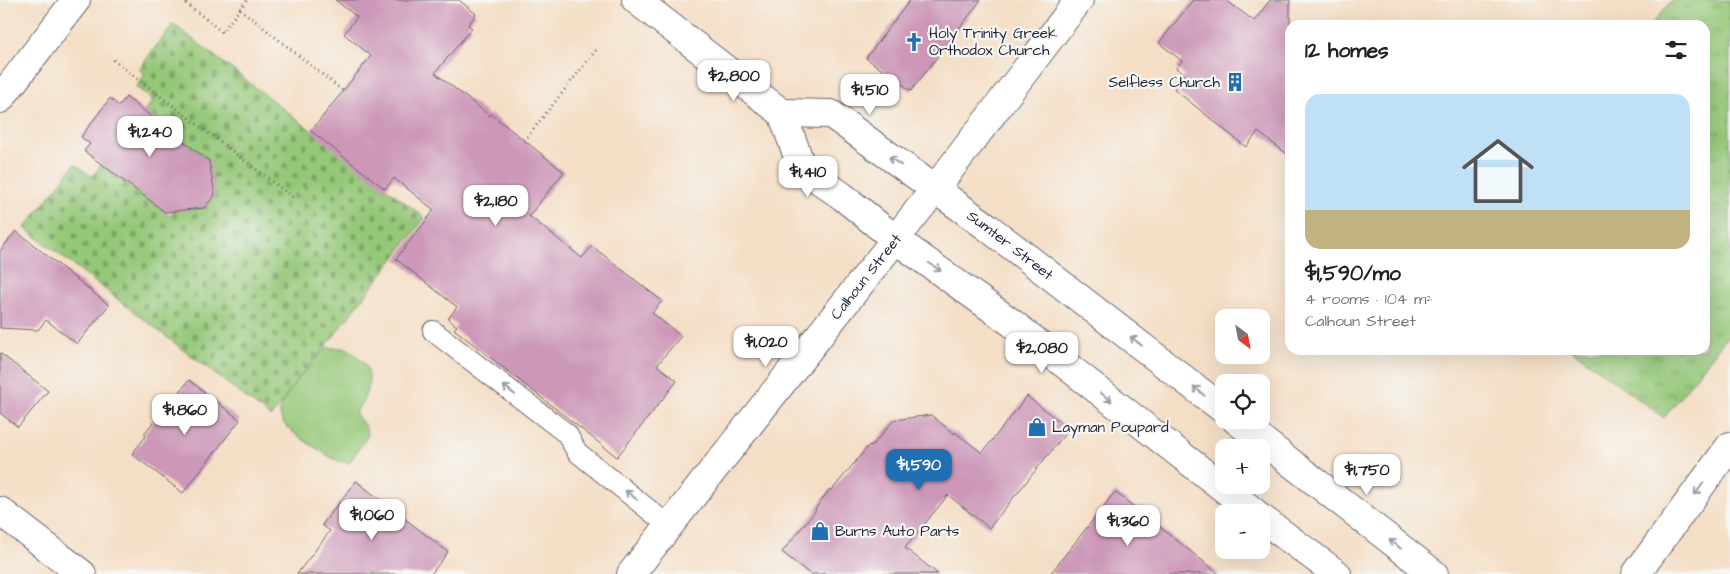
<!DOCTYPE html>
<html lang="en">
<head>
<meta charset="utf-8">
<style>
  body { margin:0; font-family:"Architects Daughter",sans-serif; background:#f6f6f6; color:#202124; height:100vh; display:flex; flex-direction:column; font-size:19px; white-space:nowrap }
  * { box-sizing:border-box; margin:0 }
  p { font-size:16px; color:#757577 }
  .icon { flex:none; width:28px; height:28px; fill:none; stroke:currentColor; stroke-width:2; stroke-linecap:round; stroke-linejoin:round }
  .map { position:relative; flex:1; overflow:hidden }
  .drawer { position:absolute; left:1285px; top:20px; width:425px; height:335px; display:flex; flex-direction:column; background:#fff; border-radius:15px; box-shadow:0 5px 20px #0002 }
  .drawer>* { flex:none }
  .needle { width:32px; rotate:148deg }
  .controls { position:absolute; left:1215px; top:309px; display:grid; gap:10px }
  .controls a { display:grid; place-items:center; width:55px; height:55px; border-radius:10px; background:#fff; box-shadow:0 5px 20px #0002; font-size:25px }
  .price { position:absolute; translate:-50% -42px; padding:0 11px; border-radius:10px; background:#fff; color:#222; font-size:16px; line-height:32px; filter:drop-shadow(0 1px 2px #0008) }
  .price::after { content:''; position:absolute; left:50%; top:30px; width:15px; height:11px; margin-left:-8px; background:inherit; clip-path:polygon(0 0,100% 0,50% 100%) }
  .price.current { background:#1f6fb2; color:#fff }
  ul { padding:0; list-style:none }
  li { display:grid; align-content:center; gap:10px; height:265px; padding:0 20px }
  li span { display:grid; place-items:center; height:155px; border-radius:15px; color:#555 }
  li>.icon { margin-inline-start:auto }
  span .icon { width:90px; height:90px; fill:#fffc; stroke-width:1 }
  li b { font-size:21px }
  h2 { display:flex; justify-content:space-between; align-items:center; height:60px; padding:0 20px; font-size:21px }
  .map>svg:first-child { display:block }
  .grass { fill:url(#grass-tufts); stroke:#5c755a }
  .cemetery { fill:url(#cemetery-stones); stroke:#5c755a }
  .green { fill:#95c878; stroke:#5c755a }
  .building { fill:#cc97b8 }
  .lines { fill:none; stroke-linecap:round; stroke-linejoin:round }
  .lane-casing { stroke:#6c646b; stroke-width:22 }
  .secondary-casing { stroke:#6c646b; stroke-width:30 }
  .highway-casing { stroke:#6c646b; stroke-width:30 }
  .path { stroke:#6c646b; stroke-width:3; stroke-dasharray:1 4; stroke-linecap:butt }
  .lane { stroke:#fff; stroke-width:20 }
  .secondary { stroke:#fff; stroke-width:28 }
  .highway { stroke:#fff; stroke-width:28 }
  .oneway { stroke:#9c9ca7 }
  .labels { text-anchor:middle; stroke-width:4.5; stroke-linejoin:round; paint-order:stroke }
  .poi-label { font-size:15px; fill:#22223b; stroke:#f6f6f2; text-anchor:start }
  .street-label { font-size:15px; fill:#22223b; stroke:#f6f6f2 }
</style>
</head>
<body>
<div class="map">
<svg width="1730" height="574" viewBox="0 0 1730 574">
  <defs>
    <pattern id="grass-tufts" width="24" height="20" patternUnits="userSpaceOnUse" patternTransform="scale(1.25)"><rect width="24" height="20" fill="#95c878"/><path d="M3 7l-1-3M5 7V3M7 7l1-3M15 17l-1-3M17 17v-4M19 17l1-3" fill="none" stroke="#79a264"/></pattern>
    <pattern id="cemetery-stones" width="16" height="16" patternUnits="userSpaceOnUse" patternTransform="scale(1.25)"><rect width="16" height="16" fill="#95c878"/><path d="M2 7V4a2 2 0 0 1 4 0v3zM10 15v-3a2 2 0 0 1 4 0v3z" fill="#79a264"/></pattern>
  </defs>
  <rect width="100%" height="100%" fill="#f6f6f2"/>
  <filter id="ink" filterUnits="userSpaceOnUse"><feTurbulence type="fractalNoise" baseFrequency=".02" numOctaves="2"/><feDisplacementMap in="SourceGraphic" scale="10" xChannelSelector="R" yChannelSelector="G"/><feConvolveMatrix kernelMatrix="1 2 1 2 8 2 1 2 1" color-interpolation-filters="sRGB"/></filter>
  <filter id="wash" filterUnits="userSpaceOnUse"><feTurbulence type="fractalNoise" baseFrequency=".0096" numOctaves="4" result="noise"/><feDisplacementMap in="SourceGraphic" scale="20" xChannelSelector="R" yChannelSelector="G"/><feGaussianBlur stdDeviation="1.12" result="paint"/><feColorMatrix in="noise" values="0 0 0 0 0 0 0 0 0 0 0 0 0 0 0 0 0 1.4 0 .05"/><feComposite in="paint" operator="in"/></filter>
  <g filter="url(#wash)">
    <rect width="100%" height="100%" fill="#f4dec5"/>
    <path class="grass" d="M 1672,0 L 1730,0 L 1730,333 L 1664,418 L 1572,350 L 1705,350 L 1705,25 L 1651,25 Z"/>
    <path class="cemetery" d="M 173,24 L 425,218 L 271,417 L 25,228 L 75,164 L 92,177 L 102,164 L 170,216 L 180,204 L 187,210 L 204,208 L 215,196 L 212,177 L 205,172 L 212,163 L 145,111 L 153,100 L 136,87 L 145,74 L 139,69 Z"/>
    <path class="green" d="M 327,348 L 347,348 C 353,353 362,359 365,365 C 375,381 364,400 355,413 L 365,426 L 368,435 L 349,463 C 333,462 322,451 308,443 C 299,436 280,426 280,413 C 280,395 315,359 327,348 Z"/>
    <g id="blocks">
      <g class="building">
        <path d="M 335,0 L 459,0 L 476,14 L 468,25 L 472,28 L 435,73 L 490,116 L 491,114 L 564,172 L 529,216 L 582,258 L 592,246 L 662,301 L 652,313 L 681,336 L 657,365 L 677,381 L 617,457 L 454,329 L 457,326 L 448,319 L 457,307 L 396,259 L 434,210 L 394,178 L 385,189 L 311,131 L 371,56 L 344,34 L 357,17 Z"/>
        <path d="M 910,0 L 981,0 L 911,91 L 866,58 Z"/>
        <path d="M 1193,0 L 1226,0 L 1254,21 L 1270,0 L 1290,0 L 1290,156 L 1258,132 L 1246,147 L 1174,89 L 1185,75 L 1176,68 L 1182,61 L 1159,43 Z"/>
        <path d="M 126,97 L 209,161 L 215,195 L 204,208 L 165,212 L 84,151 L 90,144 L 81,137 L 110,98 L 119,106 Z"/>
        <path d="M 16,231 L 109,305 L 77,344 L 46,320 L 38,330 L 0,328 L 0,251 Z"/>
        <path d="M 0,353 L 48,391 L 18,427 L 0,413 Z"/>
        <path d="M 189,380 L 240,420 L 183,493 L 132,454 L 146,436 L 144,434 L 154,421 L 174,396 L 176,397 Z"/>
        <path d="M 1027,396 L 1069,429 L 989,528 L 948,495 L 905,548 L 938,574 L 810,574 L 782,552 L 816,510 L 815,509 L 830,489 L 832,490 L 869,445 L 871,447 L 894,420 L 931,415 L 954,434 L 955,432 L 982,453 Z"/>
        <path d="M 356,481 L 448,552 L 431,574 L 297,574 L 330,531 L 322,525 Z"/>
        <path d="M 1115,492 L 1155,523 L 1219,574 L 1050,574 Z"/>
      </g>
    </g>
  </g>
  <g filter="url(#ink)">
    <use href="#blocks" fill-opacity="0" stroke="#6c646b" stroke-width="1"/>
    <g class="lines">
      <g class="lane-casing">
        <path id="lane" d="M 433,331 L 567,434 L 577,452 L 669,526"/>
      </g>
      <g class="secondary-casing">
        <g id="secondary">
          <path d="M 636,0 L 782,113 L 802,168 L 842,196 L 895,239 L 1012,323 L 1254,512"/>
          <path d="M 0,99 L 76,0"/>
          <path id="s1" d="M 782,113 L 831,114 L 986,226 L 1224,410"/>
          <path d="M 1236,420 L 1434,574"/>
          <path d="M 0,511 L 82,574"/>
          <path d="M 1261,518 L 1337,574"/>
          <path id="s2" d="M 631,574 L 935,189 L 1079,0"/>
        </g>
      </g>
      <g class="highway-casing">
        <path id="highway" d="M 1636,574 L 1730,446"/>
      </g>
      <g class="path">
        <path d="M 182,0 L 222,32 L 240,9 L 343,91"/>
        <path d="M 240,9 L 247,0"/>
        <path d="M 113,60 L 295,199"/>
        <path d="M 524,141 L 596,50"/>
      </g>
      <use href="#lane" class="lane"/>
      <use href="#secondary" class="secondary"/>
      <use href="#highway" class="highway"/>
    </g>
    <defs><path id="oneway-shaft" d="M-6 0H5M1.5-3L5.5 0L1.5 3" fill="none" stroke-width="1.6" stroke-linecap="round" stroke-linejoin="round" transform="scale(1.25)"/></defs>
    <g class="oneway">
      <use href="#oneway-shaft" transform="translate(895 161) rotate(-144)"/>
      <use href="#oneway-shaft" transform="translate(935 267) rotate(35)"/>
      <use href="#oneway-shaft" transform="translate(1136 341) rotate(-142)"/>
      <use href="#oneway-shaft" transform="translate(509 390) rotate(-142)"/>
      <use href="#oneway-shaft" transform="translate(1199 391) rotate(-141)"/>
      <use href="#oneway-shaft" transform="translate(1106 397) rotate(38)"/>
      <use href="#oneway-shaft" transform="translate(1699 489) rotate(126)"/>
      <use href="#oneway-shaft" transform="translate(631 495) rotate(-141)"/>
      <use href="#oneway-shaft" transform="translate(1395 544) rotate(-142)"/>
    </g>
  </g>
  <defs>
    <g id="church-bare" transform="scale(1.5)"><path d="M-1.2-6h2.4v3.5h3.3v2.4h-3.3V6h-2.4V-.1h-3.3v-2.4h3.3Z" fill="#1f6fb2" stroke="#f6f6f2" stroke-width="2.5" paint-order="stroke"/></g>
    <g id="building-bare" transform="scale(1.5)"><path d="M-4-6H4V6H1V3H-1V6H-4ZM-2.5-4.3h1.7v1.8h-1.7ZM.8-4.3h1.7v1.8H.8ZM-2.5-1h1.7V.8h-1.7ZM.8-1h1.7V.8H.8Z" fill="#1f6fb2" stroke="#f6f6f2" stroke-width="2.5" paint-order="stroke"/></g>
    <g id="shop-bare" transform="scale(1.5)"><path d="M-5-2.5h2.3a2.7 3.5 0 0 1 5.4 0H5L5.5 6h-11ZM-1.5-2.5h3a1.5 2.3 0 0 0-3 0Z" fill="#1f6fb2" stroke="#f6f6f2" stroke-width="2.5" paint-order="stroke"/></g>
  </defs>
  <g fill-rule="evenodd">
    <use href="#church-bare" x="914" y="42"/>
    <use href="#building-bare" x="1235" y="82"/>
    <use href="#shop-bare" x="1037" y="427"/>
    <use href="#shop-bare" x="820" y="531"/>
  </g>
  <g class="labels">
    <g class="poi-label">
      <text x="929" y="38">Holy Trinity Greek<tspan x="929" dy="17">Orthodox Church</tspan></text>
      <text x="1220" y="87" text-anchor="end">Selfless Church</text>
      <text x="1052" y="432">Layman Poupard</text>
      <text x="835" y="536">Burns Auto Parts</text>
    </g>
    <g class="street-label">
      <text dy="5" stroke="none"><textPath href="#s1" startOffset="271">Sumter Street</textPath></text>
      <text dy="5" stroke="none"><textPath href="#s2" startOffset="379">Calhoun Street</textPath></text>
    </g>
  </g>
</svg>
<div class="controls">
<a><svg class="needle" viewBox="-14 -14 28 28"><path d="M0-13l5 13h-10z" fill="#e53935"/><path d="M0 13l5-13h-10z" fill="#757577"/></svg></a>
<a><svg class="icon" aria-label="locate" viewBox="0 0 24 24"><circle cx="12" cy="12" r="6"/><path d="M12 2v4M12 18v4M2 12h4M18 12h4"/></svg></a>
<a>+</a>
<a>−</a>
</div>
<b class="price" style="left:734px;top:102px">$2,800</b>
<b class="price" style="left:870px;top:116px">$1,510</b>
<b class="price" style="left:150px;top:158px">$1,240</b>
<b class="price" style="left:808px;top:198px">$1,410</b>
<b class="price" style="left:496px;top:227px">$2,180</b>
<b class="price" style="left:766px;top:368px">$1,020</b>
<b class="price" style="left:1042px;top:374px">$2,080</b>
<b class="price" style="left:185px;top:436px">$1,860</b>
<b class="price current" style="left:919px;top:491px">$1,590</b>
<b class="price" style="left:1367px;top:496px">$1,750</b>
<b class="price" style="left:372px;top:541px">$1,060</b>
<b class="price" style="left:1128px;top:547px">$1,360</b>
<section class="drawer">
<h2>12 homes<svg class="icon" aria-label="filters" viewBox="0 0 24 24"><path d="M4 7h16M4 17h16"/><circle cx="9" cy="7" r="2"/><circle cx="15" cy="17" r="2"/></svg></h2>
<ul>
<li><span style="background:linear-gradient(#bfe0f5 75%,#c2b280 0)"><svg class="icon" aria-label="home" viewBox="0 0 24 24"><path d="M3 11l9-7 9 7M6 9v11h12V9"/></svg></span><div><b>$1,590/mo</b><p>4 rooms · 104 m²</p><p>Calhoun Street</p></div></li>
</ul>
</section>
</div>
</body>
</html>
